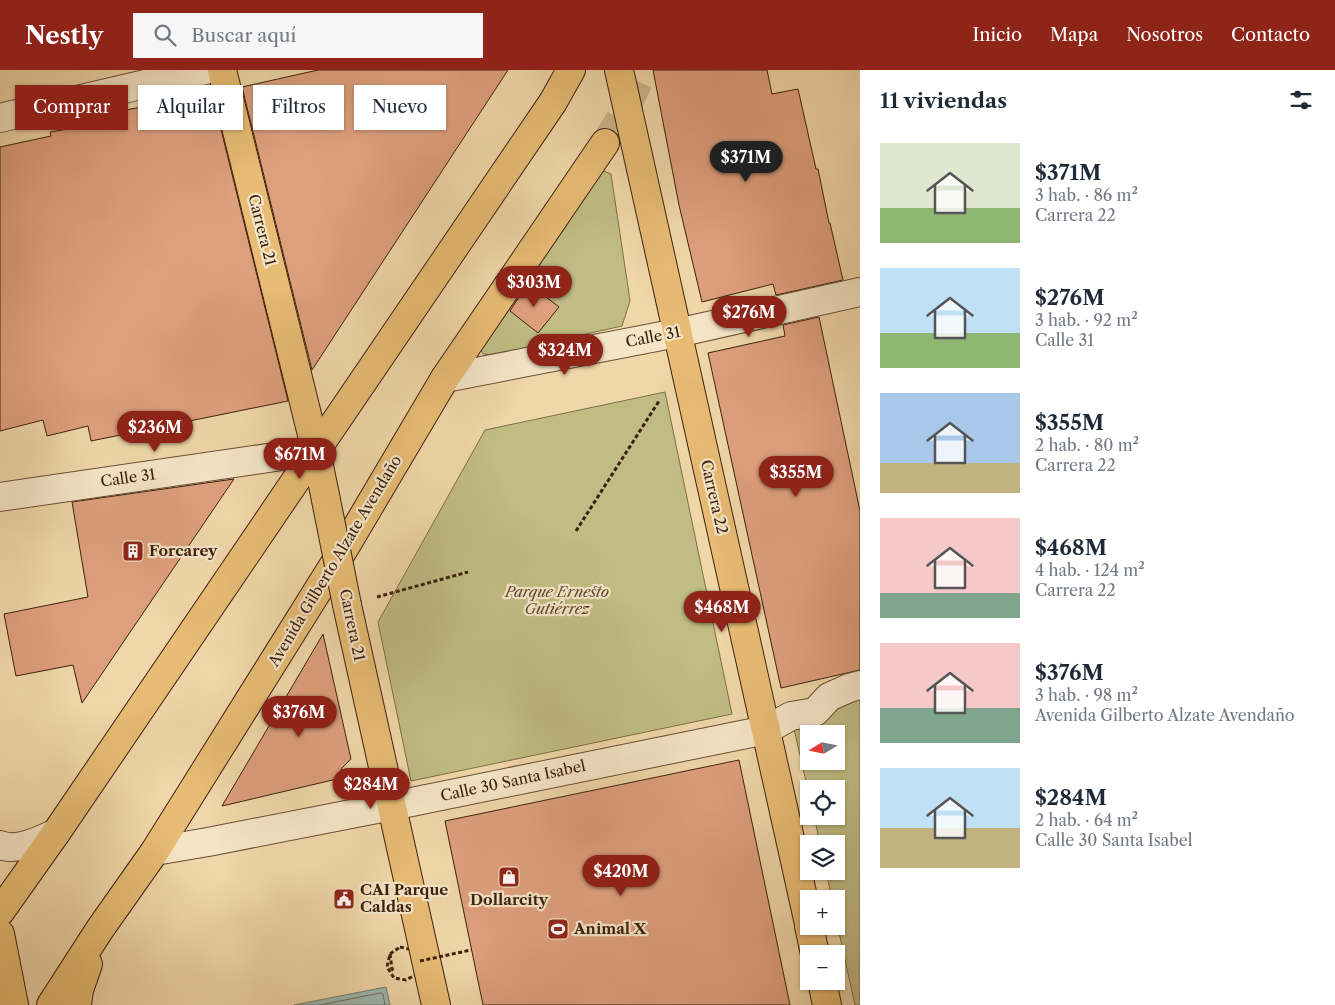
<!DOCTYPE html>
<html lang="es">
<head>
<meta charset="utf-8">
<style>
  body { margin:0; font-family:"Libre Caslon Text",serif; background:#f6f6f7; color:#1f2937; height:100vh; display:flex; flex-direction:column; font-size:19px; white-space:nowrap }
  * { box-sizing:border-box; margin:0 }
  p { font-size:16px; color:#747a83 }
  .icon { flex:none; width:28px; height:28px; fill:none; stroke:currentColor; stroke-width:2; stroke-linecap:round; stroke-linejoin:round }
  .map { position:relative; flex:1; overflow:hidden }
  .drawer { display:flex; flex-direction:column; background:#fff; width:475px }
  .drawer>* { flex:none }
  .guide { position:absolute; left:15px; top:15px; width:475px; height:45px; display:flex; gap:10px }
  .needle { width:32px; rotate:260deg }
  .controls { position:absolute; left:800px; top:655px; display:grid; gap:10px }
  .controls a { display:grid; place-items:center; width:45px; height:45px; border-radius:0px; background:#fff; box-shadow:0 1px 4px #0004; font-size:25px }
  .price { position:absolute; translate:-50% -42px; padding:0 11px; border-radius:18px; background:#8f2418; color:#fff; font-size:16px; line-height:32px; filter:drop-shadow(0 1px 2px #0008) }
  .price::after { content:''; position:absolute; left:50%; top:30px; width:15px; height:11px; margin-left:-8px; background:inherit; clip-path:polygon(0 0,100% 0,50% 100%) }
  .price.current { background:#222; color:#fff }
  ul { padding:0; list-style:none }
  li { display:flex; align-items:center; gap:15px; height:125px; padding:0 20px }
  li span { display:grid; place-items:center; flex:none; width:140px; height:100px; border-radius:0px; color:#555 }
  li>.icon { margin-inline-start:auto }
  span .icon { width:60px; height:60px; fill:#fffc; stroke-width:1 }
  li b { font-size:21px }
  h2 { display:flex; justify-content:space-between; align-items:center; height:60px; padding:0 20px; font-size:21px }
  .chip { padding:0 18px; border-radius:0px; background:#fff; box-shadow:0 1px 4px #0004; font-size:18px; line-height:45px }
  .chip.current { background:#8f2418; color:#fff }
  header { display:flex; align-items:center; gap:30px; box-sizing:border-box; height:70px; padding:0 25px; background:#8f2418; color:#fff }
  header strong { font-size:24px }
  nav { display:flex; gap:28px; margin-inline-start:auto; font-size:18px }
  .search { width:350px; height:45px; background:#f6f6f7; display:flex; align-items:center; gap:12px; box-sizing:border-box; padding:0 18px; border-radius:0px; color:#747a83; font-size:19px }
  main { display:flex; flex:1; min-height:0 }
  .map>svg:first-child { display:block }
  .green { fill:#c0bc84; stroke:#7e6e49; fill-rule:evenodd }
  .water { fill:#9bb8b0; stroke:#757b6f }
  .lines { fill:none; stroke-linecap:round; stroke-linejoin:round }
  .shore { stroke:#6c6c5f; stroke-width:1 }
  .building { fill:#de9f7d; stroke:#3c200e }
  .major-tunnel { stroke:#ccb28a; stroke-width:28; stroke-dasharray:28 14; stroke-linecap:butt }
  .minor-casing { stroke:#694e35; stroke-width:30 }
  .major-casing { stroke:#3c200e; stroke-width:30 }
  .path { stroke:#3c200e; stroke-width:3; stroke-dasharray:4 2.5; stroke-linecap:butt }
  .minor { stroke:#f5e5c7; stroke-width:28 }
  .major { stroke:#e8bc74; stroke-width:28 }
  .major-bridge-casing { stroke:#3c200e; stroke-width:30; stroke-linecap:butt }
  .path-bridge { stroke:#3c200e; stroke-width:3; stroke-dasharray:4 2.5; stroke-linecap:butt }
  .major-bridge { stroke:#e8bc74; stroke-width:28 }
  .labels { text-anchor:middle; stroke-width:4.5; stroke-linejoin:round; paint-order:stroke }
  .street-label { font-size:15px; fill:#3c200e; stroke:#f5e5c7 }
  .poi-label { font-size:15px; font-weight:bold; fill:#3c200e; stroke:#f5e5c7; text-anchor:start }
  .park-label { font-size:15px; font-style:italic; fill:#5d472c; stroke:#f5e5c7 }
</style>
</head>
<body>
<header>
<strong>Nestly</strong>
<div class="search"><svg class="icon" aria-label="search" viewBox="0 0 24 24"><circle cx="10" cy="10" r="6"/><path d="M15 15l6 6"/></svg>Buscar aquí</div>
<nav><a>Inicio</a><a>Mapa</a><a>Nosotros</a><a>Contacto</a></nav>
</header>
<main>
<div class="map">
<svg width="860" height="935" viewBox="0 0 860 935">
  <rect width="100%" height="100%" fill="#f0d7a9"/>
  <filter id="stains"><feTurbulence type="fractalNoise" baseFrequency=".004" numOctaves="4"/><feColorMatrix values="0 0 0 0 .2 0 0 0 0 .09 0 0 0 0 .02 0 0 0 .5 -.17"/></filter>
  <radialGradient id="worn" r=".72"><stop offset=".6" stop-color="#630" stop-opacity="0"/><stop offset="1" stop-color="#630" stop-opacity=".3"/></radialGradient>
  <g class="green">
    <path d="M 604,101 L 611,104 L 628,217 L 630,231 L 622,256 L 493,285 L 483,284 L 479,276 L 595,104 Z"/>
    <path d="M 665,322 L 732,644 L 411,711 L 378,552 L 485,360 Z"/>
    <path d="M 860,615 L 860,935 L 855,935 L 836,849 L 836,829 L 832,829 L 826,801 L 836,801 L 836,774 L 820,774 L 814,746 L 836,746 L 836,719 L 809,719 L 809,724 L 791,646 ZM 809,664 L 836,664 L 836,691 L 809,691 Z"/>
  </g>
  <path class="water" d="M 386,917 L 390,935 L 294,935 Z"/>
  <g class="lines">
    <path class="shore" d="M 320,935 L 380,923 L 383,924 L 385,935"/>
  </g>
  <g class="building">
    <path d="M 318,0 L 508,0 L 312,300 L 242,17 Z"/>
    <path d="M 653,0 L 767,0 L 772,24 L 798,19 L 816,99 L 818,99 L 829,153 L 830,153 L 843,210 L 776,225 L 773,214 L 702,232 L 679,135 Z"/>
    <path d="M 212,23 L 288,331 L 91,371 L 88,356 L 47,366 L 43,350 L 0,361 L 0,77 L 51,66 L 50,62 L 127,49 L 126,40 Z"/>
    <path d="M 528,213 L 559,237 L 538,263 L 510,241 Z"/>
    <path d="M 819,247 L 860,441 L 860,600 L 781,618 L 708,283 L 785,266 L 783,255 Z"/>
    <path d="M 234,409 L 82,633 L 73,595 L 16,606 L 4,544 L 88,527 L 72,432 Z"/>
    <path d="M 323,564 L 351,689 L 342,698 L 337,709 L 222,736 Z"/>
    <path d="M 739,690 L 790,935 L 483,935 L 445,751 Z"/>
  </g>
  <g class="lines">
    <path class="major-tunnel" d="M 605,73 L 627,37 L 644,0"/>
    <g class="minor-casing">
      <g id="minor">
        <path d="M 0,48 L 205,0"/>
        <path d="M 445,308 L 677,263 L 860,222"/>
        <path d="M 0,427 L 316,381"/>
        <path d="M 0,775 C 17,782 41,770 56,763"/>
        <path d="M 155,781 L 208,772 L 392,736 L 766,660 L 791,646 L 815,642 L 829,627 L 849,618 L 860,615"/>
      </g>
    </g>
    <g class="major-casing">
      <g id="major">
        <path d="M 222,0 L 316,381 L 326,430"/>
        <path d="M 619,0 L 809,854"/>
        <path d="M 347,535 L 436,935"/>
        <path d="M 0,842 L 56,763 L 553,32 L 571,0"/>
        <path d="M 809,856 L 815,884"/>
        <path d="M 0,864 L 14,935"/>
        <path d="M 822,911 L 827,935"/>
        <path d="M 51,935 L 100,859 L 155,781 L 345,477 L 445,308 L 605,73"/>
        <path d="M 77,935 L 79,920 L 88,894"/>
      </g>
    </g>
    <g class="path">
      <path d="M 576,461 L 659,331"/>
      <path d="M 377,527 L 468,502"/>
      <path d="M 400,877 L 413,880 L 420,891 L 417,904 L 406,910 L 394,908 L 387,897 L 390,884 Z"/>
      <path d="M 390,884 L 392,899 L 395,902"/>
    </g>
    <use href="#minor" class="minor"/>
    <use href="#major" class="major"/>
    <g class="major-bridge-casing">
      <path id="major-bridge" d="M 326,430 L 347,535"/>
    </g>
    <path class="path-bridge" d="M 420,891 L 471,880"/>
    <use href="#major-bridge" class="major-bridge"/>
  </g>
  <defs>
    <g id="building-square" transform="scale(1.125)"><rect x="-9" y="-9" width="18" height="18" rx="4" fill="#8f2418" stroke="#f5e5c7"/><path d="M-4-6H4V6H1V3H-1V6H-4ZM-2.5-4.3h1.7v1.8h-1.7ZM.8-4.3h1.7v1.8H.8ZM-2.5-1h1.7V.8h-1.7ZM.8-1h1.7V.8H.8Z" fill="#fff"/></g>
    <g id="shop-square" transform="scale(1.125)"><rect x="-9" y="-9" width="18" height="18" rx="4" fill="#8f2418" stroke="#f5e5c7"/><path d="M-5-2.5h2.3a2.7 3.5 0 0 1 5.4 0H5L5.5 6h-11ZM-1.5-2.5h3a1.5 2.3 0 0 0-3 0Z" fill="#fff"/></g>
    <g id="civic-square" transform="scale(1.125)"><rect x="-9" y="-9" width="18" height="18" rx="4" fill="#8f2418" stroke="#f5e5c7"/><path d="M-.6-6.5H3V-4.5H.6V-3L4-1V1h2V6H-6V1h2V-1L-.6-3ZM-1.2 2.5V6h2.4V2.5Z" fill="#fff"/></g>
    <g id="stadium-square" transform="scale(1.125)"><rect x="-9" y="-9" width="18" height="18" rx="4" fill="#8f2418" stroke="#f5e5c7"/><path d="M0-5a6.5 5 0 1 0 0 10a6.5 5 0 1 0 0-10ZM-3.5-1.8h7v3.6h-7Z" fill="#fff"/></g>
  </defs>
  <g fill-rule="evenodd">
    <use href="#building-square" x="133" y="481"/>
    <use href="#shop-square" x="509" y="807"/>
    <use href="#civic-square" x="344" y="829"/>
    <use href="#stadium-square" x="558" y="859"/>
  </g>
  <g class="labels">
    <g class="street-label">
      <text transform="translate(262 160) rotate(76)" y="5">Carrera 21</text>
      <text transform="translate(653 267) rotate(-11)" y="5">Calle 31</text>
      <text transform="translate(128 408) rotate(-8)" y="5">Calle 31</text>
      <text transform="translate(714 427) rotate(77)" y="5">Carrera 22</text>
      <text transform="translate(335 491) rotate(-59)" y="5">Avenida Gilberto Alzate Avendaño</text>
      <text transform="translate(352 555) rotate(78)" y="5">Carrera 21</text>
      <text transform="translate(513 711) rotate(-12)" y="5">Calle 30 Santa Isabel</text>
    </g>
    <g class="poi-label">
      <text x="149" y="486">Forcarey</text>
      <text x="360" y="825">CAI Parque<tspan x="360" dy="17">Caldas</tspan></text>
      <text x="509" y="835" text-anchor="middle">Dollarcity</text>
      <text x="574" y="864">Animal X</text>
    </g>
    <g class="park-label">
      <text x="557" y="527">Parque Ernesto<tspan x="557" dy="17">Gutiérrez</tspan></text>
    </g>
  </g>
  <rect width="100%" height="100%" filter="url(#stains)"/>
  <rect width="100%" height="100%" fill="url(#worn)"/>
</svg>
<div class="controls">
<a><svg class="needle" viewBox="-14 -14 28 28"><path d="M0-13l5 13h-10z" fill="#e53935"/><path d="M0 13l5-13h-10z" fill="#747a83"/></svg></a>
<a><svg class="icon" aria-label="locate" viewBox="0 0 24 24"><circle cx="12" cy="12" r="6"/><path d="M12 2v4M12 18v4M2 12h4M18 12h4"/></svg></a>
<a><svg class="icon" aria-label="layers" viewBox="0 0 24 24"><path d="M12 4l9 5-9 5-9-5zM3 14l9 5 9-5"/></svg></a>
<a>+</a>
<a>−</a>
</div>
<b class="price current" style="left:746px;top:113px">$371M</b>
<b class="price" style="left:534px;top:238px">$303M</b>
<b class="price" style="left:749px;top:268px">$276M</b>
<b class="price" style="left:565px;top:306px">$324M</b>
<b class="price" style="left:155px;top:383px">$236M</b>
<b class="price" style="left:300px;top:410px">$671M</b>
<b class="price" style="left:796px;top:428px">$355M</b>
<b class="price" style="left:722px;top:563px">$468M</b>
<b class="price" style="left:299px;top:668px">$376M</b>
<b class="price" style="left:371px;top:740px">$284M</b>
<b class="price" style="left:621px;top:827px">$420M</b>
<div class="guide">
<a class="chip current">Comprar</a>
<a class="chip">Alquilar</a>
<a class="chip">Filtros</a>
<a class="chip">Nuevo</a>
</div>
</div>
<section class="drawer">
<h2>11 viviendas<svg class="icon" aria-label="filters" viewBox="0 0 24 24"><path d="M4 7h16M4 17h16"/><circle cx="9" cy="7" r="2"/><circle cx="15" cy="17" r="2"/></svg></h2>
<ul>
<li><span style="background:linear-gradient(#dfe7d0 65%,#8fb573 0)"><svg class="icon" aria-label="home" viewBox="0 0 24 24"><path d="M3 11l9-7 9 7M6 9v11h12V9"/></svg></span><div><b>$371M</b><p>3 hab. · 86 m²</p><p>Carrera 22</p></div></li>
<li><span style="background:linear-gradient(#bfe0f5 65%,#8fb573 0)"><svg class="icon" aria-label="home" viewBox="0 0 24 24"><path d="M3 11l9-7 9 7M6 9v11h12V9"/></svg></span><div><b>$276M</b><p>3 hab. · 92 m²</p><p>Calle 31</p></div></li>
<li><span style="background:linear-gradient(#a9c7e8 70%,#c2b280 0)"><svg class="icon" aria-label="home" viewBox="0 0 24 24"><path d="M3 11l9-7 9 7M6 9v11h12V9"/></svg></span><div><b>$355M</b><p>2 hab. · 80 m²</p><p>Carrera 22</p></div></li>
<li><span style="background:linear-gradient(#f6c9c9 75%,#7fa58c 0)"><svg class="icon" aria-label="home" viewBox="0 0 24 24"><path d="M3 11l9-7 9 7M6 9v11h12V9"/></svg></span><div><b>$468M</b><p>4 hab. · 124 m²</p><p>Carrera 22</p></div></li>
<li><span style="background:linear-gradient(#f6c9c9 65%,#7fa58c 0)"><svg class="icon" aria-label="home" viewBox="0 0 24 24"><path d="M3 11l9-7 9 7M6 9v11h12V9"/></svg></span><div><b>$376M</b><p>3 hab. · 98 m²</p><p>Avenida Gilberto Alzate Avendaño</p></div></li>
<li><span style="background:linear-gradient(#bfe0f5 60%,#c2b280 0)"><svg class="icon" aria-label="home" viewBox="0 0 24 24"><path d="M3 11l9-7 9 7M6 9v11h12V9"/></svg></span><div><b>$284M</b><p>2 hab. · 64 m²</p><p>Calle 30 Santa Isabel</p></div></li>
</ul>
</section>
</main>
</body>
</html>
